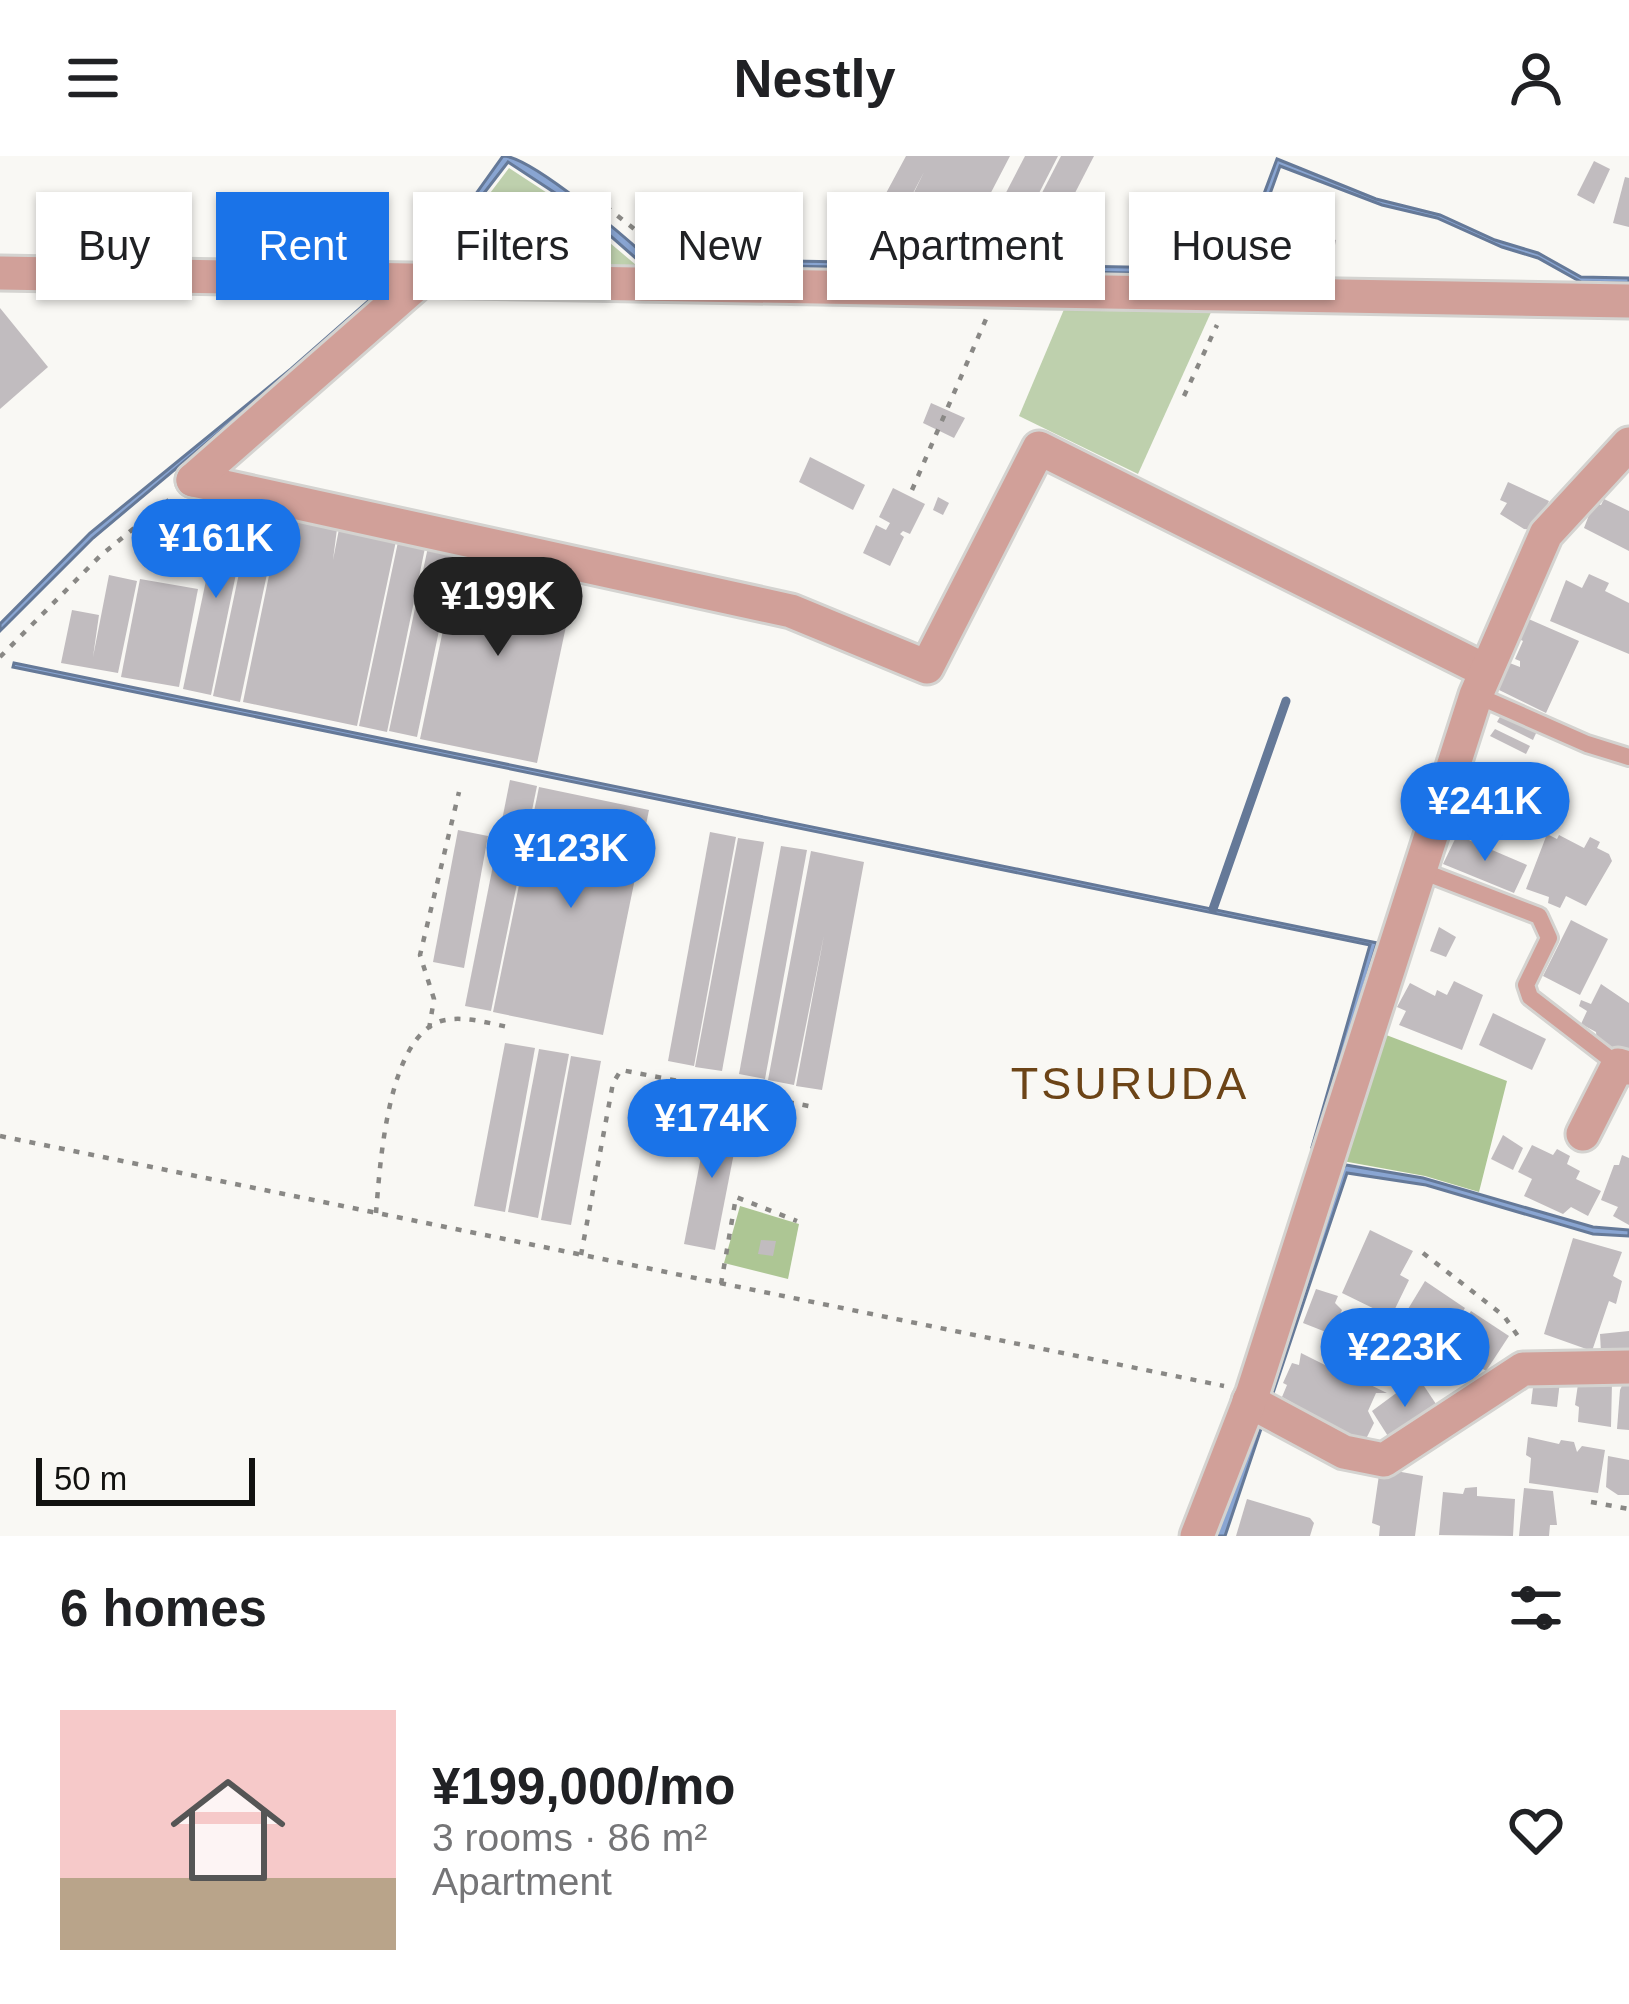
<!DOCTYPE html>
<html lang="en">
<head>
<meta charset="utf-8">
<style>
  body { margin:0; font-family:Arial,sans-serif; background:#f2f2f2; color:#202124; height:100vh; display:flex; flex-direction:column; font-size:45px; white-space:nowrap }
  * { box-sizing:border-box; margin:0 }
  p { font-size:39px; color:#757577 }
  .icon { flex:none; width:66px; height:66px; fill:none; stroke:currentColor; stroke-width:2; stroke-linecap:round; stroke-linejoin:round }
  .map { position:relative; height:1380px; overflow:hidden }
  .drawer { display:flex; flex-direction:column; background:#fff; flex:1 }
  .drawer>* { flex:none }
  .top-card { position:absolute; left:36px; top:36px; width:1557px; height:108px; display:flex; gap:24px }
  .scale { position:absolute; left:36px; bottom:30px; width:219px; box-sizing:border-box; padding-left:12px; border:6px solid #121210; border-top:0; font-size:33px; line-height:42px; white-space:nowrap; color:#121210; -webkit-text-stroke:9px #f9f8f4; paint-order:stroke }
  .price { position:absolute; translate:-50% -102px; padding:0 27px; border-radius:42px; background:#1a73e8; color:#fff; font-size:39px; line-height:78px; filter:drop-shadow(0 3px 6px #0008) }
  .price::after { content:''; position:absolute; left:50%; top:72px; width:36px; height:27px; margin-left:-18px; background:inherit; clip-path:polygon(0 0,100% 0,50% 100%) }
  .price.current { background:#222; color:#fff }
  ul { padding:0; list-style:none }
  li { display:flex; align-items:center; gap:36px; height:300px; padding:0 60px }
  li+li { border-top:3px solid #e0e0e0 }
  li span { display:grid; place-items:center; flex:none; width:336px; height:240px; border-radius:0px; color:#555 }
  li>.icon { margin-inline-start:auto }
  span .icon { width:144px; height:144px; fill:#fffc; stroke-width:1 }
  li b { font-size:51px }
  h2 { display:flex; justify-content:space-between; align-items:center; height:144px; padding:0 60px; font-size:51px }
  .chip { padding:0 42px; border-radius:0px; background:#fff; box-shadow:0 3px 9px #0004; font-size:42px; line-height:108px }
  .chip.current { background:#1a73e8; color:#fff }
  header { display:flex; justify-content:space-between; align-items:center; height:156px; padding:0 60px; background:#fff; font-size:54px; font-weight:700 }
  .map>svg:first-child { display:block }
  .green { fill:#bed0ad; fill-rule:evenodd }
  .forest { fill:#adc694 }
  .water { fill:#89a5d2; stroke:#657998; stroke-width:3 }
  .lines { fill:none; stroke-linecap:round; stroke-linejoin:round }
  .stream { stroke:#657998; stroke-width:9 }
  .building { fill:#c1bcbf }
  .service-casing { stroke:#d4d3d0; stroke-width:22 }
  .minor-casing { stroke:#d4d3d0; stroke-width:39 }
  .path { stroke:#898885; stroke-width:4.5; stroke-dasharray:6 9; stroke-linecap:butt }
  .service { stroke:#d1a099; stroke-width:16 }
  .minor { stroke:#d1a099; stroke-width:33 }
  .labels { text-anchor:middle; stroke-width:12; stroke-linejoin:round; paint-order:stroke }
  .quarter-label { font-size:45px; letter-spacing:3px; fill:#6c4417; stroke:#f9f8f4 }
</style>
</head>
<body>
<header><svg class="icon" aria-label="menu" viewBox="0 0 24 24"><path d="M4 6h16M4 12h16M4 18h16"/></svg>Nestly<svg class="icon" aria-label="person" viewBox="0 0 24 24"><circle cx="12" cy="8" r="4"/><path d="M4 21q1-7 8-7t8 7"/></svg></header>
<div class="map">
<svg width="1629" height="1380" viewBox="0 0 1629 1380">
  <rect width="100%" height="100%" fill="#f9f8f4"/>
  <g class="green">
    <path d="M 509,12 L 564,48 L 636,109 L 636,114 L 441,109 L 434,103 L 466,69 ZM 503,51 L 533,60 L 525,86 L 495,78 Z"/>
    <path d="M 1065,151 L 1212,154 L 1138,318 L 1019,260 Z"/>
  </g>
  <g class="forest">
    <path d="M 1381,877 L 1507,925 L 1479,1036 L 1425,1020 L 1337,1004 Z"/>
    <path d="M 740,1050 L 799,1068 L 788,1123 L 724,1107 Z"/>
  </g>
  <g class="water">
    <path d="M 503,0 C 531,0 629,84 653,107 L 639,105 L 581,54 L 508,6 L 464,63 L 427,101 L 423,98 L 465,53 Z"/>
    <path d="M 1277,3 L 1376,43 L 1440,59 L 1495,84 L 1538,97 L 1581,121 L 1629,122 L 1629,127 L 1581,126 L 1538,102 L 1502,91 L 1437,62 L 1382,49 L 1280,10 L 1243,113 L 1232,119 L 683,108 L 684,103 L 1236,113 Z"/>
    <path d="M 373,141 L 376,145 L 93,382 L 0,475 L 0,468 L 90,377 L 291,213 Z"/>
    <path d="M 14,507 L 1377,787 L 1317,992 L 1312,991 L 1370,789 L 13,511 Z"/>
    <path d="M 1346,1009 L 1423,1022 L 1593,1071 L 1629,1074 L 1629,1080 L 1593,1078 L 1426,1029 L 1347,1017 L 1225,1380 L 1215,1380 L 1342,1013 Z"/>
  </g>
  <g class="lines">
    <path class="stream" d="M 1213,753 L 1286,545"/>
  </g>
  <g class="building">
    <path d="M 906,0 L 1010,0 L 959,98 L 899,67 L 924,16 L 898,66 L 877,54 Z"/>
    <path d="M 1025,0 L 1058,0 L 1012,90 L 985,77 Z"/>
    <path d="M 1061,0 L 1094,0 L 1040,105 L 1014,91 Z"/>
    <path d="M 1594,5 L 1610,13 L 1594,48 L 1577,39 Z"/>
    <path d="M 1625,21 L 1629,22 L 1629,71 L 1613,67 Z"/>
    <path d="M 1306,69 L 1318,75 L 1317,79 L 1336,84 L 1330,115 L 1281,105 L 1289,74 L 1302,77 Z"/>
    <path d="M 0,152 L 48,211 L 0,253 Z"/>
    <path d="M 931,247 L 965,262 L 954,282 L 923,267 Z"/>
    <path d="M 810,301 L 865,329 L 853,354 L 799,326 Z"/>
    <path d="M 1508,326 L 1549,345 L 1536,374 L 1524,373 L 1500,358 L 1507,347 L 1500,344 Z"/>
    <path d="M 893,332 L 925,348 L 910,378 L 903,375 L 900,378 L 904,381 L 890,410 L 863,397 L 876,369 L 886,374 L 890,367 L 879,361 Z"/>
    <path d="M 938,341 L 949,347 L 943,359 L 933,354 Z"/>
    <path d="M 1604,343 L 1629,355 L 1629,395 L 1584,372 L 1594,346 L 1601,349 Z"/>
    <path d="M 222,349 L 249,355 L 211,539 L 183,533 Z"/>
    <path d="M 252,356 L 279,361 L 240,546 L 213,540 Z"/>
    <path d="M 203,357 L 214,360 L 202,420 L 144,411 L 149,381 L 163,382 L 167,372 L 199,377 Z"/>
    <path d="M 281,361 L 337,373 L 333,404 L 339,373 L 396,385 L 357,570 L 243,546 Z"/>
    <path d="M 398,386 L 425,392 L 387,576 L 359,570 Z"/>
    <path d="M 428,391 L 455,397 L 417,581 L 389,575 Z"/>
    <path d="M 459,398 L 576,423 L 537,607 L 420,583 Z"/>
    <path d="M 1589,418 L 1609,427 L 1605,435 L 1629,447 L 1629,498 L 1550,465 L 1566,424 L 1582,432 Z"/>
    <path d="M 109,419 L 137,425 L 118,517 L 61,507 L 72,454 L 99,459 L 93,501 Z"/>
    <path d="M 140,423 L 198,433 L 179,531 L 121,521 Z"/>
    <path d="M 1522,460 L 1579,485 L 1546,557 L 1495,532 L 1507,506 L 1520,511 L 1520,505 L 1515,503 L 1523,485 L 1513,480 Z"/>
    <path d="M 1501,559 L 1537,575 L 1533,584 L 1497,566 Z"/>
    <path d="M 1495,573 L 1530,590 L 1526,598 L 1490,580 Z"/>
    <path d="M 510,624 L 537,630 L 491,855 L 465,850 Z"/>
    <path d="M 539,631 L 649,654 L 603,879 L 493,856 Z"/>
    <path d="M 458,674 L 488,680 L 464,812 L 433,806 Z"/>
    <path d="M 710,676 L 736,681 L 694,910 L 668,905 Z"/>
    <path d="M 1547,678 L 1557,683 L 1559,679 L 1584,692 L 1590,681 L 1600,686 L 1597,692 L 1609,698 L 1612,705 L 1586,750 L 1566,740 L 1560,752 L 1548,747 L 1549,741 L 1526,733 Z"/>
    <path d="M 1457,679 L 1527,709 L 1514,737 L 1443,708 Z"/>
    <path d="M 738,682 L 764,686 L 722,915 L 695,911 Z"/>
    <path d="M 781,690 L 807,694 L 765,923 L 739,918 Z"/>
    <path d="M 811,695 L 864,706 L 822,934 L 796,930 L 824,779 L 794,929 L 768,924 Z"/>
    <path d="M 1571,764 L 1608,783 L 1580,839 L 1543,820 Z"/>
    <path d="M 1439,771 L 1456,781 L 1446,801 L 1430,795 Z"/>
    <path d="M 1454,825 L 1483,839 L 1462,894 L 1399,869 L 1406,855 L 1397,851 L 1410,827 L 1435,840 L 1437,834 L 1447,839 Z"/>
    <path d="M 1601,828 L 1629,847 L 1629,902 L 1597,885 L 1596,876 L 1581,868 L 1587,855 L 1579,850 L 1581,844 L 1591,848 Z"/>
    <path d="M 1493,857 L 1546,883 L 1532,914 L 1479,889 Z"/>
    <path d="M 505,887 L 535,892 L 505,1056 L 474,1050 Z"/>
    <path d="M 539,893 L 569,898 L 538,1062 L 508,1056 Z"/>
    <path d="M 571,900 L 601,905 L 571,1069 L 541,1064 Z"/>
    <path d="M 710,955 L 741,961 L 715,1094 L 684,1088 Z"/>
    <path d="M 1503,979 L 1523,992 L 1513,1014 L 1491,1003 Z"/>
    <path d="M 1532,989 L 1553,999 L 1557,993 L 1570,1000 L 1567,1008 L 1580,1015 L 1576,1023 L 1601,1035 L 1588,1060 L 1571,1051 L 1563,1058 L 1524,1040 L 1532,1023 L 1518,1016 Z"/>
    <path d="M 1622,999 L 1629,1002 L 1629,1069 L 1613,1060 L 1618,1051 L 1601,1044 L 1614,1009 L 1619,1009 Z"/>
    <path d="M 1370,1074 L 1413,1095 L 1400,1119 L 1409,1124 L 1391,1161 L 1342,1137 Z"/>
    <path d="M 1573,1082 L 1622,1096 L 1613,1120 L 1622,1125 L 1616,1148 L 1609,1145 L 1592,1195 L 1544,1178 Z"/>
    <path d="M 761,1084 L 776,1085 L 773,1100 L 758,1098 Z"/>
    <path d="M 1425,1125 L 1465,1152 L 1443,1187 L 1402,1163 Z"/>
    <path d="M 1316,1133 L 1338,1140 L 1335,1147 L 1342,1154 L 1331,1178 L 1303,1167 Z"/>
    <path d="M 1471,1155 L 1509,1180 L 1486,1215 L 1448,1191 Z"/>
    <path d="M 1629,1175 L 1629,1198 L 1601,1197 L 1600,1178 Z"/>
    <path d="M 1301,1197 L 1331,1212 L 1336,1204 L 1355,1214 L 1352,1220 L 1387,1237 L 1376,1237 L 1368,1255 L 1374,1267 L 1366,1283 L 1360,1280 L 1358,1284 L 1282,1241 L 1287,1229 L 1283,1227 L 1292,1207 L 1299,1209 Z"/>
    <path d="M 1629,1214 L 1629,1274 L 1617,1273 L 1620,1234 Z"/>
    <path d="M 1418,1221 L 1438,1251 L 1393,1288 L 1372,1255 Z"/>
    <path d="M 1579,1221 L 1612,1226 L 1611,1271 L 1578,1266 L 1579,1251 L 1575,1249 Z"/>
    <path d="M 1534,1223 L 1560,1225 L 1557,1251 L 1531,1248 Z"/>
    <path d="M 1528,1281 L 1559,1288 L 1561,1284 L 1574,1286 L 1577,1296 L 1582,1290 L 1605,1294 L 1598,1337 L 1529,1327 L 1531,1302 L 1526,1299 Z"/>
    <path d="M 1608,1300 L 1629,1304 L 1629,1339 L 1618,1339 L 1606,1331 Z"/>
    <path d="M 1380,1312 L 1423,1320 L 1415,1380 L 1379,1380 L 1380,1370 L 1372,1367 Z"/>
    <path d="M 1477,1331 L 1477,1340 L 1515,1343 L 1513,1380 L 1439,1379 L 1443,1336 L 1463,1338 L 1465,1332 Z"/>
    <path d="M 1524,1332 L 1553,1335 L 1557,1369 L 1550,1369 L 1549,1380 L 1519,1380 Z"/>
    <path d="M 1247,1343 L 1310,1362 L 1314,1367 L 1310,1380 L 1236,1380 Z"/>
  </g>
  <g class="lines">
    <g class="service-casing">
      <g id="service">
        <path d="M 1476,539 L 1587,588 L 1629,601"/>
        <path d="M 1419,714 L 1539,760 L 1549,782 L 1526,829 L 1530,841 L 1618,909"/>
      </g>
    </g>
    <g class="minor-casing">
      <g id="minor">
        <path d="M 0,117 L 1629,145"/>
        <path d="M 193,324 L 791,455 L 927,511 L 1039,292 L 1486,515"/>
        <path d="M 193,324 L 421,124"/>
        <path d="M 1583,978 L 1618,909 L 1629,912"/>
        <path d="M 1249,1245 L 1344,1296 L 1384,1304 L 1523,1213 L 1629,1211"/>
        <path d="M 1197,1380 L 1253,1236 L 1476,539 L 1546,378 L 1629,288"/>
      </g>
    </g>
    <g class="path">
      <path d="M 594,41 L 667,99"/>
      <path d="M 1184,240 L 1217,169"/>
      <path d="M 912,334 L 986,163"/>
      <path d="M 0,501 L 100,400 L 170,343"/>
      <path d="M 429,873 L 434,843 L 420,799 L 459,636"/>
      <path d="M 0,980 L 1224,1230"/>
      <path d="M 376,1057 C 380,1010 387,882 441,865 C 462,859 488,867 508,871"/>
      <path d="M 1423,1097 L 1504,1160 L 1520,1183"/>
      <path d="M 581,1099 L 613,927 L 621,914 L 814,951"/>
      <path d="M 721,1128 L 736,1041 L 797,1065"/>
      <path d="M 1591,1346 L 1629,1353"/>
    </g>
    <use href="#service" class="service"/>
    <use href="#minor" class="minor"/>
  </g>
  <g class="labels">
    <g class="quarter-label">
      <text x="1130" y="943">TSURUDA</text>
    </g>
  </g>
</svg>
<div class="scale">50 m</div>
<b class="price" style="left:216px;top:445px">¥161K</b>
<b class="price current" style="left:498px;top:503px">¥199K</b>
<b class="price" style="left:1485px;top:708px">¥241K</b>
<b class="price" style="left:571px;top:755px">¥123K</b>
<b class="price" style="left:712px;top:1025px">¥174K</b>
<b class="price" style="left:1405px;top:1254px">¥223K</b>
<div class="top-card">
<a class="chip">Buy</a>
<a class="chip current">Rent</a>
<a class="chip">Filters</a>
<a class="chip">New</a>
<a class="chip">Apartment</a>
<a class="chip">House</a>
</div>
</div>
<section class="drawer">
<h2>6 homes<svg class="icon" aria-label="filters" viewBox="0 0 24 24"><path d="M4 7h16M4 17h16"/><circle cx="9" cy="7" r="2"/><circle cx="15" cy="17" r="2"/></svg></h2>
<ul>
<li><span style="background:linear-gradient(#f6c9c9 70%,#b9a48a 0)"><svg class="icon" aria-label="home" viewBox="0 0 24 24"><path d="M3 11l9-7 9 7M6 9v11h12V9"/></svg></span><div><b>¥199,000/mo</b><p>3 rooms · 86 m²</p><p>Apartment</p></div><svg class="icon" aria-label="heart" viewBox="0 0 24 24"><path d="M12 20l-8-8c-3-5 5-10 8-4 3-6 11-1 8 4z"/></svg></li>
</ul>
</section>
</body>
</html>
